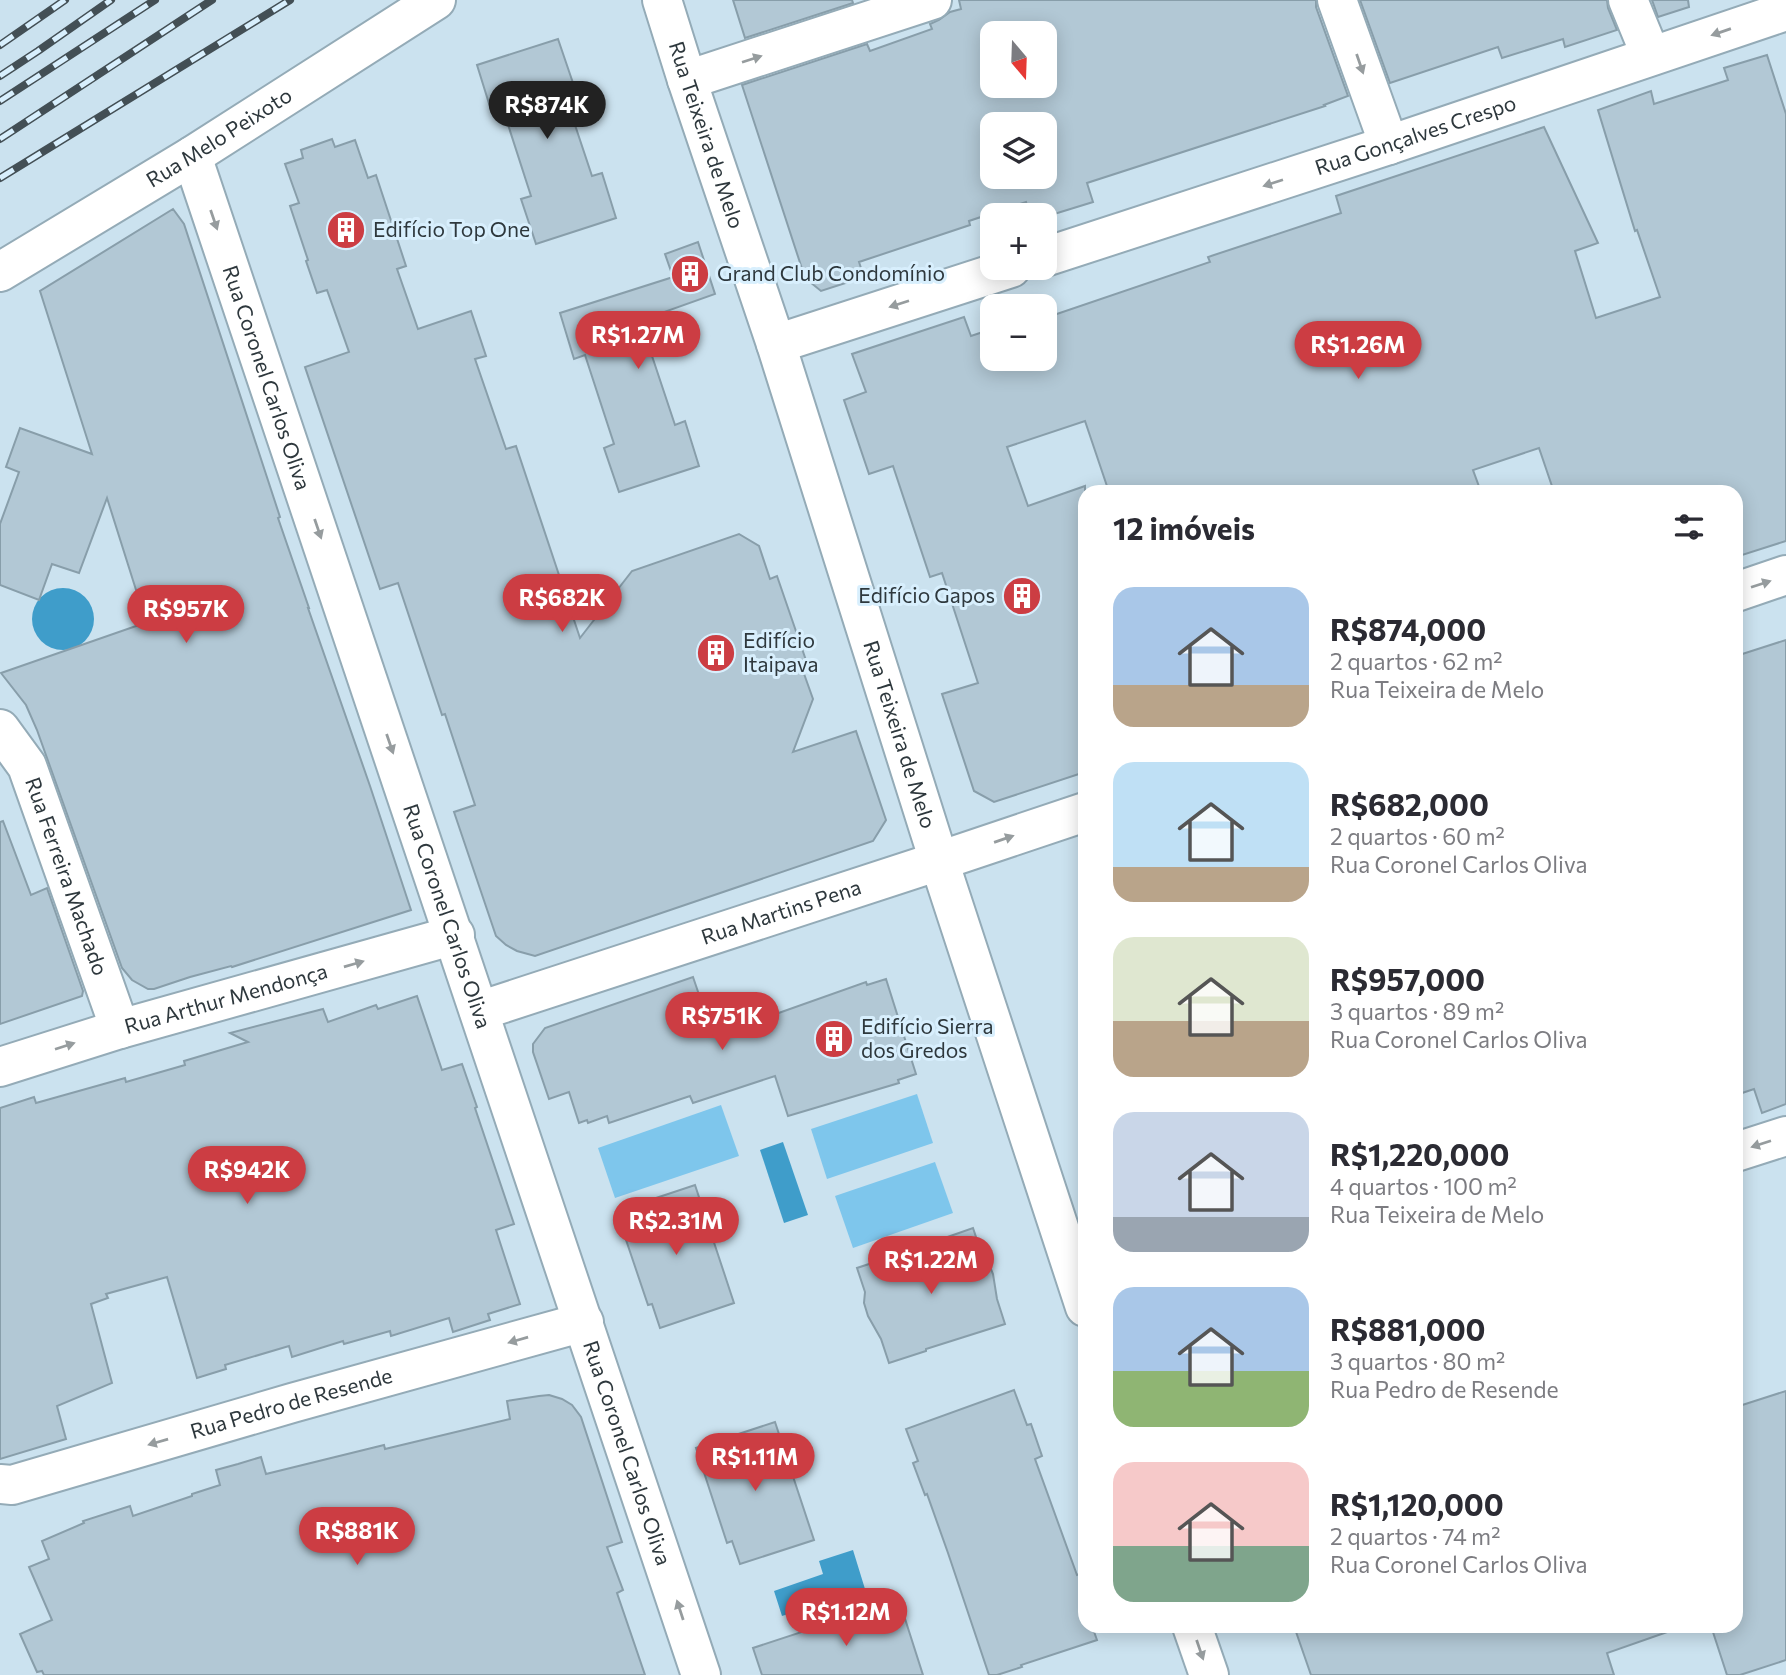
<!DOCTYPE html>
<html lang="pt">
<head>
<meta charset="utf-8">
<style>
  body { margin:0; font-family:Commissioner,sans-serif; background:#f2f2f3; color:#2b2b33; height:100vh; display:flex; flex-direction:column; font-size:26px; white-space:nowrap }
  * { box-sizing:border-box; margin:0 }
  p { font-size:23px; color:#7c7c81 }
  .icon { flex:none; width:38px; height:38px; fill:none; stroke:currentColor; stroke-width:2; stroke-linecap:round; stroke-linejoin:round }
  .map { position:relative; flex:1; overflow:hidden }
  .side { position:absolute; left:1078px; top:485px; width:665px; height:1148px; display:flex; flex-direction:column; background:#fff; border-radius:21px; box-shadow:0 4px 18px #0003 }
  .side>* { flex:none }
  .needle { width:46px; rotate:161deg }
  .controls { position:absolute; left:980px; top:21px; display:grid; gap:14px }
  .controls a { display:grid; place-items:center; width:77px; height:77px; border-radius:14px; background:#fff; box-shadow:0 4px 18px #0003; font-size:35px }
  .price { position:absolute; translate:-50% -60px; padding:0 16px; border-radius:24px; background:#cc3d43; color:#fff; font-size:23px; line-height:46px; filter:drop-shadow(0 2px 4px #0008) }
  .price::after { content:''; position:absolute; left:50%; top:42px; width:21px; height:16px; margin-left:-10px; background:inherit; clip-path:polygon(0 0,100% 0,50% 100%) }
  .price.selected { background:#222; color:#fff }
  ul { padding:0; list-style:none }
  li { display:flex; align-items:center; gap:21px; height:175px; padding:0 35px }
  li span { display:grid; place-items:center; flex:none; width:196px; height:140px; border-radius:21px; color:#555 }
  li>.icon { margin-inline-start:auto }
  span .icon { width:84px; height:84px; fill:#fffc; stroke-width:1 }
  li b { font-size:30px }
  h2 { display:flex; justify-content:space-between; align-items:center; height:84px; padding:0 35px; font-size:30px }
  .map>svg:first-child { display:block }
  .green { fill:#7ec6ec }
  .water { fill:#3f9dca }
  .building { fill:#b2c8d5; stroke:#889eaa; stroke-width:2; fill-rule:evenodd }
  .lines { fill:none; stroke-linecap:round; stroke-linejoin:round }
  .street-casing { stroke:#94abb7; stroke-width:42 }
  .secondary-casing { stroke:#94abb7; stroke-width:42 }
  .street { stroke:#fff; stroke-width:38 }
  .secondary { stroke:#fff; stroke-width:38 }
  .rail-casing { stroke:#434f55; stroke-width:8 }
  .rail { stroke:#d8effd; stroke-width:5; stroke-dasharray:16; stroke-linecap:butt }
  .oneway { fill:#969c9e }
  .labels { text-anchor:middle; stroke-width:6; stroke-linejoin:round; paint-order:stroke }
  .street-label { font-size:21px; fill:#2e383d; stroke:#d8effd }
  .poi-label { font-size:21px; fill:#2e383d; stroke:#d8effd; text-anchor:start }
</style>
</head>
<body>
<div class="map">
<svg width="1786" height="1675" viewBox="0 0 1786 1675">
  <rect width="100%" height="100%" fill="#cbe2ef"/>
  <g class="green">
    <path d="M 917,1094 L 933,1143 L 827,1179 L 811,1129 Z"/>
    <path d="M 721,1105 L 739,1156 L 615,1198 L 598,1148 Z"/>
    <path d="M 935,1162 L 953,1213 L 853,1248 L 835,1196 Z"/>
  </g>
  <g class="water">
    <circle cx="63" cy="619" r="31"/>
    <path d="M 783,1142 L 808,1215 L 784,1223 L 760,1150 Z"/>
    <path d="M 853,1550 L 865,1589 L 782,1616 L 774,1591 L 823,1574 L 819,1561 Z"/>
  </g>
  <g class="building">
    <path d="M 733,0 L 852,0 L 853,3 L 745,38 Z"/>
    <path d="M 959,0 L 1316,0 L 1316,7 L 1348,96 L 1324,105 L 1325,106 L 1087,183 L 1093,202 L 1051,215 L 1030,215 L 1026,202 L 969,221 L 970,225 L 859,262 L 864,277 L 821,291 L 805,278 L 742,85 L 867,44 L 870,51 L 932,29 L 930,24 L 939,20 L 950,12 L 961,9 ZM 992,33 L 1045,33 L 1045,86 L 992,86 ZM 992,124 L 1045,124 L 1045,177 L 992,177 Z"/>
    <path d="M 1360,0 L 1607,0 L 1608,8 L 1617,30 L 1565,47 L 1563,39 L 1502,58 L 1498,47 L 1390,83 Z"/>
    <path d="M 1652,0 L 1688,0 L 1689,7 L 1658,17 Z"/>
    <path d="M 558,39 L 573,83 L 562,86 L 592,176 L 602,173 L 616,218 L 536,244 L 521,199 L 531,196 L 502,106 L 491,110 L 477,65 Z"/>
    <path d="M 1767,55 L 1786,114 L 1786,541 L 1736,557 L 1736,492 L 1554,492 L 1539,448 L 1473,470 L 1481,492 L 1109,492 L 1085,421 L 1007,447 L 1028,506 L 1085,486 L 1085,772 L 994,802 L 974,791 L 942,694 L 978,683 L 942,573 L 930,577 L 893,466 L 869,474 L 844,400 L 866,392 L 852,354 L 964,317 L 971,336 L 992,329 L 992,359 L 1045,359 L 1045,318 L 1210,262 L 1208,257 L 1341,213 L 1336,196 L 1544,127 L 1598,243 L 1575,251 L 1596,318 L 1660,297 L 1637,230 L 1635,231 L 1598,110 L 1651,91 L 1654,104 L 1728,80 L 1724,68 Z"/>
    <path d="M 332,139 L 335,147 L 355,140 L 368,178 L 376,175 L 406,266 L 397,269 L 418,329 L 471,311 L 486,356 L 475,359 L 506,449 L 516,446 L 580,638 L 632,571 L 739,534 L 759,546 L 770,579 L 777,576 L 809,669 L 803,671 L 813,699 L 793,752 L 856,731 L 886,820 L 873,841 L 535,956 L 517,951 L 506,945 L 496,936 L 454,812 L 475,805 L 445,714 L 442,715 L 398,583 L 380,589 L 305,367 L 349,352 L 327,290 L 317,293 L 306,261 L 308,260 L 290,206 L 299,203 L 285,164 L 303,158 L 301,150 Z"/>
    <path d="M 173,209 L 184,224 L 280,517 L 278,518 L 309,608 L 308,608 L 370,786 L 411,910 L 232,967 L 231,966 L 190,977 L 154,989 L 148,989 L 132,980 L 122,968 L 37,730 L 26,705 L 1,673 L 185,609 L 137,593 L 107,498 L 79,573 L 52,564 L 39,600 L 0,585 L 0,524 L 19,472 L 6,467 L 20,428 L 92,454 L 40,291 Z"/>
    <path d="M 698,242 L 715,294 L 650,317 L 656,332 L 645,335 L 675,425 L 685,421 L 699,466 L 619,492 L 604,448 L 614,444 L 585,355 L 574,359 L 560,313 L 673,277 L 665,254 Z"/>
    <path d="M 1786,640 L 1786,1104 L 1762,1113 L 1754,1089 L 1736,1095 L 1736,656 Z"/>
    <path d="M 3,821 L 31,895 L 47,888 L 83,991 L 82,996 L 0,1024 L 0,822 Z"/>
    <path d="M 693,977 L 712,1033 L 773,1015 L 866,982 L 867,985 L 886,979 L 916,1074 L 898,1080 L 899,1083 L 788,1116 L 775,1076 L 693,1103 L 690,1096 L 609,1123 L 607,1116 L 588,1123 L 587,1120 L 579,1123 L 569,1092 L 549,1099 L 533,1052 L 533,1044 L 545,1028 Z"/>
    <path d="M 417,996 L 442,1070 L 462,1064 L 477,1107 L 475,1108 L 514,1224 L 496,1230 L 520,1304 L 488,1314 L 490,1320 L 453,1332 L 449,1318 L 391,1336 L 390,1331 L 344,1344 L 343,1341 L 292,1357 L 289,1346 L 225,1365 L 226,1369 L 197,1378 L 167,1277 L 106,1294 L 108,1298 L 91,1304 L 112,1383 L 57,1406 L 66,1439 L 0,1459 L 0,1108 L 34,1097 L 36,1103 L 125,1078 L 126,1082 L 185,1065 L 184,1061 L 248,1042 L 230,1033 L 323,1009 L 328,1022 L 376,1005 L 378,1009 Z"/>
    <path d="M 695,1185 L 734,1303 L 660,1328 L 652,1304 L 648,1305 L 624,1234 L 627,1232 L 620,1210 Z"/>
    <path d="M 973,1228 L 981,1252 L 988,1262 L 993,1274 L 997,1299 L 1005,1324 L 926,1349 L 926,1351 L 889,1363 L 881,1339 L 868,1316 L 864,1303 L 865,1292 L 857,1268 L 936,1242 L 936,1241 Z"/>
    <path d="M 1014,1390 L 1027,1425 L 1031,1424 L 1042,1456 L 1035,1459 L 1077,1575 L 1085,1572 L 1085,1626 L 1092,1626 L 1097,1640 L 1021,1665 L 1022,1667 L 997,1675 L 989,1675 L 948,1553 L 927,1494 L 925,1495 L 913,1463 L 918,1461 L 906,1429 Z"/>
    <path d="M 1786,1391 L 1786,1660 L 1740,1675 L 1727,1675 L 1711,1626 L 1736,1626 L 1736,1407 Z"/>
    <path d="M 549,1395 L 562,1399 L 572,1405 L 581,1417 L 622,1542 L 607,1547 L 623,1590 L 617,1593 L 645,1675 L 44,1675 L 42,1671 L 37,1672 L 20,1634 L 52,1620 L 29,1567 L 49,1559 L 42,1541 L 84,1523 L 83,1521 L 130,1506 L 133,1516 L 192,1496 L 192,1494 L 220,1485 L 216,1470 L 238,1464 L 261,1457 L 266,1474 L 384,1445 L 385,1449 L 510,1419 L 507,1401 L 539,1396 Z"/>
    <path d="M 775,1422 L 814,1540 L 740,1564 L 732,1541 L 727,1543 L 696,1448 Z"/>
    <path d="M 899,1600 L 923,1675 L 762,1675 L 753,1648 Z"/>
    <path d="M 1294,1626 L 1669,1626 L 1670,1631 L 1607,1653 L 1614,1675 L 1311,1675 Z"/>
  </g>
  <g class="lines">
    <g class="street-casing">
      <g id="street">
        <path id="s1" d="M 662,0 L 687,80 L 776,344 L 939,861 L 1085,1307"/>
        <path d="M 1337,0 L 1389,145"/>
        <path d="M 1628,0 L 1651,56"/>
        <path d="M 687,80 L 932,0"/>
        <path id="s2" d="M 192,156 L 701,1675"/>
        <path id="s3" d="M 1045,257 L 1389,145 L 1786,11"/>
        <path d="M 776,344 L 1011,268"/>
        <path d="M 1736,592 L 1786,575"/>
        <path id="s4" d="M 0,729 L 27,766 L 120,1029"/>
        <path id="s5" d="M 479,1011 L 939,861 L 1085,812"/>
        <path id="s6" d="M 0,1067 L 120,1029 L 455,935"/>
        <path d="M 1736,1152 L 1786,1136"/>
        <path id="s7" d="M 0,1484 L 12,1485 L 292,1403 L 584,1322"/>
        <path d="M 1192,1626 L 1209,1675"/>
      </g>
    </g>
    <g class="secondary-casing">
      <g id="secondary">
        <path id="s8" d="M 0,272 L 192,156 L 436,0"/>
      </g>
    </g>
    <use href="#street" class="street"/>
    <use href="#secondary" class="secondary"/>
    <g class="rail-casing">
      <g id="rail">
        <path d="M 0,45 L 65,0"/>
        <path d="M 0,76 L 38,51 L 111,0"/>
        <path d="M 0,101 L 155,0"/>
        <path d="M 0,139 L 212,0"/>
        <path d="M 0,178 L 290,0"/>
      </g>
    </g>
    <use href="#rail" class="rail"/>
  </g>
  <defs><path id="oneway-solid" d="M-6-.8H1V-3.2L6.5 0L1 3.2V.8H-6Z" transform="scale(1.75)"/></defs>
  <g class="oneway">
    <use href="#oneway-solid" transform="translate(1721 32) rotate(161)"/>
    <use href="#oneway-solid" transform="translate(752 59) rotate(-18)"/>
    <use href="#oneway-solid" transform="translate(1360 64) rotate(71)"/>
    <use href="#oneway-solid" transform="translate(1273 183) rotate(162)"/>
    <use href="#oneway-solid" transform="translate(214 220) rotate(71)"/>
    <use href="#oneway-solid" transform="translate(899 304) rotate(162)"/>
    <use href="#oneway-solid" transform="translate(318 529) rotate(71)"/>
    <use href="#oneway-solid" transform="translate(1761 584) rotate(-18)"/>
    <use href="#oneway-solid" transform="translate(390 744) rotate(71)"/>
    <use href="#oneway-solid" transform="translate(1004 839) rotate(-19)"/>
    <use href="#oneway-solid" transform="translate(354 964) rotate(-16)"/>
    <use href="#oneway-solid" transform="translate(65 1046) rotate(-18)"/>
    <use href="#oneway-solid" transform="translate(1761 1144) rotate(162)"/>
    <use href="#oneway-solid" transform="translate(518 1340) rotate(164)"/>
    <use href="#oneway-solid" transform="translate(158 1442) rotate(164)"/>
    <use href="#oneway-solid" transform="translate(680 1610) rotate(-108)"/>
    <use href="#oneway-solid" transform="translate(1200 1650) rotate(71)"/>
  </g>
  <defs>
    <g id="building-disc" transform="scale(2.0125)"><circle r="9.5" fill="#cc3d43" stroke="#d8effd"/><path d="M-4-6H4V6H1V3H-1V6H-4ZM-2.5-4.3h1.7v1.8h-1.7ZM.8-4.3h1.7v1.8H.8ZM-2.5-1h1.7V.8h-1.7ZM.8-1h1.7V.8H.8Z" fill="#fff"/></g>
  </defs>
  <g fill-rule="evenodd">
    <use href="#building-disc" x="346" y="230"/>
    <use href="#building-disc" x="690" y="274"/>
    <use href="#building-disc" x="1022" y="596"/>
    <use href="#building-disc" x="716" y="653"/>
    <use href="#building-disc" x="834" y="1039"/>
  </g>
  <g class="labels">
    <g class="street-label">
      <text dy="7" stroke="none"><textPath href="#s1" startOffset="142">Rua Teixeira de Melo</textPath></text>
      <text dy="7" stroke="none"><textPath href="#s3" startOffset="390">Rua Gonçalves Crespo</textPath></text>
      <text dy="7" stroke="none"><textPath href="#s8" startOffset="257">Rua Melo Peixoto</textPath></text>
      <text dy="7" stroke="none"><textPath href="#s2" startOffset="234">Rua Coronel Carlos Oliva</textPath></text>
      <text dy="7" stroke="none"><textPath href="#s1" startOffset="772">Rua Teixeira de Melo</textPath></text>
      <text dy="7" stroke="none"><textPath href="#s4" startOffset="163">Rua Ferreira Machado</textPath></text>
      <text dy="7" stroke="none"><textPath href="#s5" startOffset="318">Rua Martins Pena</textPath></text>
      <text dy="7" stroke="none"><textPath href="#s2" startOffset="802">Rua Coronel Carlos Oliva</textPath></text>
      <text dy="7" stroke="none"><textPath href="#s6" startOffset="236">Rua Arthur Mendonça</textPath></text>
      <text dy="7" stroke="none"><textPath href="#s7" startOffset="303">Rua Pedro de Resende</textPath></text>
      <text dy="7" stroke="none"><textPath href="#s2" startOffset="1368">Rua Coronel Carlos Oliva</textPath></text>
    </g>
    <g class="poi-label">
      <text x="373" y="237">Edifício Top One</text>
      <text x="717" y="281">Grand Club Condomínio</text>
      <text x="995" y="603" text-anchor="end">Edifício Gapos</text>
      <text x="743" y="648">Edifício<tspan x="743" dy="24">Itaipava</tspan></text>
      <text x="861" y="1034">Edifício Sierra<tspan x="861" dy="24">dos Gredos</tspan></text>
    </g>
  </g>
</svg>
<div class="controls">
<a><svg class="needle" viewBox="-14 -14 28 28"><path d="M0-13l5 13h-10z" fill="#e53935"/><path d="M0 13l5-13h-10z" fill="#7c7c81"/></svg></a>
<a><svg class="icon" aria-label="layers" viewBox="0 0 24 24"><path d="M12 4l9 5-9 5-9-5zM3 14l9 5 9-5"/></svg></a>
<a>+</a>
<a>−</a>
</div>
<b class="price selected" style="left:547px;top:141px">R$874K</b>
<b class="price" style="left:638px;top:371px">R$1.27M</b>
<b class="price" style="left:1358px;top:381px">R$1.26M</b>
<b class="price" style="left:562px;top:634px">R$682K</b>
<b class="price" style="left:186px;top:645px">R$957K</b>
<b class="price" style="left:722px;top:1052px">R$751K</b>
<b class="price" style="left:247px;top:1206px">R$942K</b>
<b class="price" style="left:676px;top:1257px">R$2.31M</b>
<b class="price" style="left:931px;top:1296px">R$1.22M</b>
<b class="price" style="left:755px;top:1493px">R$1.11M</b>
<b class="price" style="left:357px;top:1567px">R$881K</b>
<b class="price" style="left:846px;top:1648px">R$1.12M</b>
<section class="side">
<h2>12 imóveis<svg class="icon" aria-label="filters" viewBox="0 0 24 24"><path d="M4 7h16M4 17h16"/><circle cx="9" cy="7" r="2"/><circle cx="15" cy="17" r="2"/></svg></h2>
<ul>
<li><span style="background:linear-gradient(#a9c7e8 70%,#b9a48a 0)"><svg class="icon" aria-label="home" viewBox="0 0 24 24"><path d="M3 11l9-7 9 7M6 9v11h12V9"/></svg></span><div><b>R$874,000</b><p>2 quartos · 62 m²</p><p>Rua Teixeira de Melo</p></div></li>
<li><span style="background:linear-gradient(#bfe0f5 75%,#b9a48a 0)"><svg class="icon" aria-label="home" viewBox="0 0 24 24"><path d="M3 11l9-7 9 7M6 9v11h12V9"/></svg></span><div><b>R$682,000</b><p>2 quartos · 60 m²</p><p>Rua Coronel Carlos Oliva</p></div></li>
<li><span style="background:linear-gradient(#dfe7d0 60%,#b9a48a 0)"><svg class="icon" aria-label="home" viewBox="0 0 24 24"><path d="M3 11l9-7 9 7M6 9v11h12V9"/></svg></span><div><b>R$957,000</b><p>3 quartos · 89 m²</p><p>Rua Coronel Carlos Oliva</p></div></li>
<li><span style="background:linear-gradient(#c9d6e8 75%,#9aa5b1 0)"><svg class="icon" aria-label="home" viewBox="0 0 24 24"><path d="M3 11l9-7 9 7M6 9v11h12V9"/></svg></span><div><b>R$1,220,000</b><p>4 quartos · 100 m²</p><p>Rua Teixeira de Melo</p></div></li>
<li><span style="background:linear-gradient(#a9c7e8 60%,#8fb573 0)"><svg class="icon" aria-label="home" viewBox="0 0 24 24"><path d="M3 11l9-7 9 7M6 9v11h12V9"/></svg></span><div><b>R$881,000</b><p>3 quartos · 80 m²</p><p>Rua Pedro de Resende</p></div></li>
<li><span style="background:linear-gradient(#f6c9c9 60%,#7fa58c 0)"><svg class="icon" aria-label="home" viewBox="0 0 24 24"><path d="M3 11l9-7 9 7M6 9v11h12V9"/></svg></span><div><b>R$1,120,000</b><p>2 quartos · 74 m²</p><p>Rua Coronel Carlos Oliva</p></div></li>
</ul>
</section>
</div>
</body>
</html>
